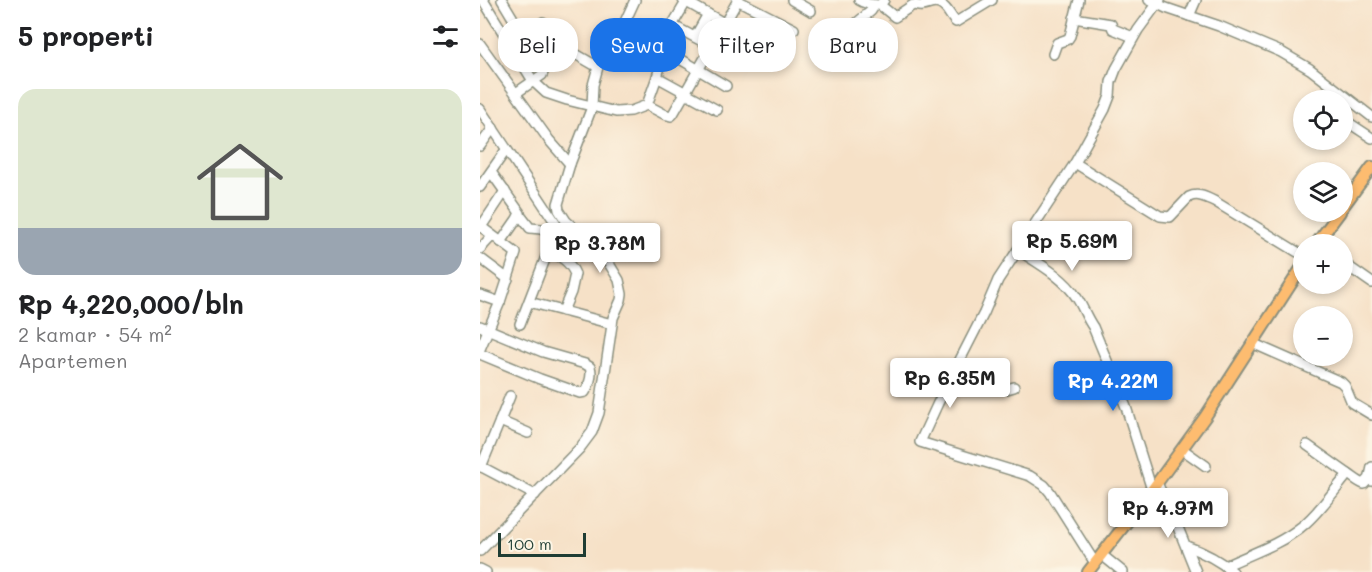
<!DOCTYPE html>
<html lang="id">
<head>
<meta charset="utf-8">
<style>
  body { margin:0; font-family:Mali,sans-serif; background:#f6f6f6; color:#202124; height:100vh; display:flex; flex-direction:column; font-size:22px; white-space:nowrap }
  * { box-sizing:border-box; margin:0 }
  p { font-size:20px; color:#757577 }
  .icon { flex:none; width:33px; height:33px; fill:none; stroke:currentColor; stroke-width:2; stroke-linecap:round; stroke-linejoin:round }
  .map { position:relative; flex:1; overflow:hidden }
  .panel { display:flex; flex-direction:column; background:#fff; width:480px }
  .panel>* { flex:none }
  .banner { position:absolute; left:18px; top:18px; width:570px; height:54px; display:flex; gap:12px }
  .buttons { position:absolute; left:813px; top:90px; display:grid; gap:12px }
  .buttons a { display:grid; place-items:center; width:60px; height:60px; border-radius:50%; background:#fff; box-shadow:0 3px 9px #0003; font-size:30px }
  .scale { position:absolute; left:18px; bottom:15px; width:88px; box-sizing:border-box; padding-left:6px; border:3px solid #1f3d34; border-top:0; font-size:16px; line-height:21px; white-space:nowrap; color:#1f3d34; -webkit-text-stroke:4px #fcf5e5; paint-order:stroke }
  .price { position:absolute; translate:-50% -51px; padding:0 14px; border-radius:6px; background:#fff; color:#222; font-size:20px; line-height:39px; filter:drop-shadow(0 2px 3px #0008) }
  .price::after { content:''; position:absolute; left:50%; top:36px; width:18px; height:14px; margin-left:-9px; background:inherit; clip-path:polygon(0 0,100% 0,50% 100%) }
  .price.active { background:#1a73e8; color:#fff }
  ul { padding:0; list-style:none }
  li { display:grid; align-content:center; gap:12px; height:318px; padding:0 18px }
  li span { display:grid; place-items:center; height:186px; border-radius:18px; color:#555 }
  li>.icon { margin-inline-start:auto }
  span .icon { width:108px; height:108px; fill:#fffc; stroke-width:1 }
  li b { font-size:26px }
  h2 { display:flex; justify-content:space-between; align-items:center; height:72px; padding:0 18px; font-size:26px }
  .pill { padding:0 21px; border-radius:24px; background:#fff; box-shadow:0 3px 9px #0003; font-size:21px; line-height:54px }
  .pill.active { background:#1a73e8; color:#fff }
  main { display:flex; flex:1; min-height:0 }
  .map>svg:first-child { display:block }
  .lines { fill:none; stroke-linecap:round; stroke-linejoin:round }
  .minor-casing { stroke:#8a8f7e; stroke-width:12 }
  .major-casing { stroke:#8a8f7e; stroke-width:14 }
  .minor { stroke:#fff; stroke-width:9 }
  .major { stroke:#fdbc70; stroke-width:10 }
</style>
</head>
<body>
<main>
<section class="panel">
<h2>5 properti<svg class="icon" aria-label="filters" viewBox="0 0 24 24"><path d="M4 7h16M4 17h16"/><circle cx="9" cy="7" r="2"/><circle cx="15" cy="17" r="2"/></svg></h2>
<ul>
<li><span style="background:linear-gradient(#dfe7d0 75%,#9aa5b1 0)"><svg class="icon" aria-label="home" viewBox="0 0 24 24"><path d="M3 11l9-7 9 7M6 9v11h12V9"/></svg></span><div><b>Rp 4,220,000/bln</b><p>2 kamar · 54 m²</p><p>Apartemen</p></div></li>
</ul>
</section>
<div class="map">
<svg width="892" height="572" viewBox="0 0 892 572">
  <rect width="100%" height="100%" fill="#fcf5e5"/>
  <filter id="ink" filterUnits="userSpaceOnUse"><feTurbulence type="fractalNoise" baseFrequency=".0167" numOctaves="2"/><feDisplacementMap in="SourceGraphic" scale="12" xChannelSelector="R" yChannelSelector="G"/><feConvolveMatrix kernelMatrix="1 2 1 2 8 2 1 2 1" color-interpolation-filters="sRGB"/></filter>
  <filter id="wash" filterUnits="userSpaceOnUse"><feTurbulence type="fractalNoise" baseFrequency=".008" numOctaves="4" result="noise"/><feDisplacementMap in="SourceGraphic" scale="24" xChannelSelector="R" yChannelSelector="G"/><feGaussianBlur stdDeviation="1.35" result="paint"/><feColorMatrix in="noise" values="0 0 0 0 0 0 0 0 0 0 0 0 0 0 0 0 0 1.4 0 .05"/><feComposite in="paint" operator="in"/></filter>
  <g filter="url(#wash)">
    <rect width="100%" height="100%" fill="#f6e1c7"/>
  </g>
  <g filter="url(#ink)">
    <g class="lines">
      <g class="minor-casing">
        <g id="minor">
          <path d="M 3,0 L 53,81 L 66,93 L 87,100 L 136,112 L 151,111 L 167,105 L 184,114 L 191,116 L 193,114 L 258,0"/>
          <path d="M 22,0 L 64,70 L 62,75 L 36,93"/>
          <path d="M 203,0 L 286,47"/>
          <path d="M 257,0 L 314,29"/>
          <path d="M 312,0 L 331,11"/>
          <path d="M 379,0 C 385,4 392,5 400,5 L 404,0"/>
          <path d="M 669,0 L 686,8 L 739,26 L 801,52 L 830,69 L 892,117"/>
          <path d="M 400,5 L 415,17 L 433,5 C 436,5 439,7 442,6 C 450,5 456,0 464,7 C 469,11 471,18 476,22 L 512,0"/>
          <path d="M 709,16 L 716,0"/>
          <path d="M 594,18 L 631,24 L 633,29 L 653,37"/>
          <path d="M 192,25 L 257,60"/>
          <path d="M 367,31 L 391,11 L 395,5"/>
          <path d="M 43,35 L 63,22 C 71,25 79,37 78,46 L 59,59"/>
          <path d="M 215,37 L 228,14"/>
          <path d="M 0,44 L 69,140 L 90,164"/>
          <path d="M 85,48 L 118,67"/>
          <path d="M 185,50 L 246,86"/>
          <path d="M 573,54 L 577,43 L 588,39 L 590,36 L 599,0"/>
          <path d="M 177,77 L 237,110"/>
          <path d="M 167,105 L 177,77 L 185,50 L 187,34 L 206,2"/>
          <path d="M 0,109 L 75,222 L 74,236 L 40,324"/>
          <path d="M 863,119 L 892,138"/>
          <path d="M 0,146 L 13,128"/>
          <path d="M 595,163 L 680,216 L 690,217 L 709,197 C 718,193 725,197 734,201 L 824,256"/>
          <path d="M 11,172 L 40,213 L 37,219 L 21,242"/>
          <path d="M 0,187 L 26,150"/>
          <path d="M 40,215 L 50,228 L 61,229 L 74,236"/>
          <path d="M 0,226 L 36,253 L 20,302 L 0,349"/>
          <path d="M 1,227 L 25,191"/>
          <path d="M 0,249 L 12,236"/>
          <path d="M 538,250 C 558,263 584,277 597,298 C 603,307 606,317 613,327 L 646,407 L 672,490"/>
          <path d="M 68,251 C 81,256 90,262 95,274 L 91,292 L 83,311"/>
          <path d="M 0,258 L 28,279"/>
          <path d="M 862,262 L 892,283"/>
          <path d="M 0,295 L 20,302"/>
          <path d="M 49,302 L 132,324"/>
          <path d="M 0,326 L 63,352 L 105,364 L 110,367 C 113,376 109,385 105,392 L 100,393 L 60,379 L 0,354"/>
          <path d="M 772,343 L 861,382 L 865,386 L 872,403 L 892,415"/>
          <path d="M 478,364 L 522,388 L 527,389 L 534,387"/>
          <path d="M 30,396 L 20,421 L 48,433"/>
          <path d="M 827,445 L 868,474 C 873,477 878,482 884,484 L 890,478"/>
          <path d="M 702,449 L 726,466"/>
          <path d="M 0,466 L 55,495"/>
          <path d="M 1,467 L 20,421"/>
          <path d="M 892,467 L 890,476 L 892,481"/>
          <path d="M 677,483 L 697,525 L 716,572"/>
          <path d="M 706,546 C 723,552 739,560 753,572"/>
          <path d="M 0,551 L 100,448 L 112,432 L 119,413 L 133,318 L 141,300 L 142,294 L 139,280 L 125,257 L 117,248 L 86,221 L 79,210 L 78,204 L 90,164 L 112,107 L 113,85 L 118,67 L 143,26 L 155,0"/>
          <path d="M 622,555 L 643,572"/>
          <path d="M 615,563 L 570,492 L 564,485 L 550,476 L 440,442 L 458,403 L 504,313 L 518,280 L 595,163 L 625,109 L 630,96 L 631,82 L 636,69 L 658,30 L 680,0"/>
          <path d="M 745,566 C 770,554 799,545 821,527 C 837,515 854,491 868,474"/>
          <path d="M 0,569 L 6,572"/>
        </g>
      </g>
      <g class="major-casing">
        <g id="major">
          <path d="M 862,208 L 892,167"/>
          <path d="M 836,244 L 860,212"/>
          <path d="M 608,572 L 672,490 L 725,417 L 824,264"/>
        </g>
      </g>
      <use href="#minor" class="minor"/>
      <use href="#major" class="major"/>
    </g>
  </g>
</svg>
<div class="buttons">
<a><svg class="icon" aria-label="locate" viewBox="0 0 24 24"><circle cx="12" cy="12" r="6"/><path d="M12 2v4M12 18v4M2 12h4M18 12h4"/></svg></a>
<a><svg class="icon" aria-label="layers" viewBox="0 0 24 24"><path d="M12 4l9 5-9 5-9-5zM3 14l9 5 9-5"/></svg></a>
<a>+</a>
<a>−</a>
</div>
<div class="scale">100 m</div>
<b class="price" style="left:592px;top:272px">Rp 5.69M</b>
<b class="price" style="left:120px;top:274px">Rp 3.78M</b>
<b class="price" style="left:470px;top:409px">Rp 6.35M</b>
<b class="price active" style="left:633px;top:412px">Rp 4.22M</b>
<b class="price" style="left:688px;top:539px">Rp 4.97M</b>
<div class="banner">
<a class="pill">Beli</a>
<a class="pill active">Sewa</a>
<a class="pill">Filter</a>
<a class="pill">Baru</a>
</div>
</div>
</main>
</body>
</html>
